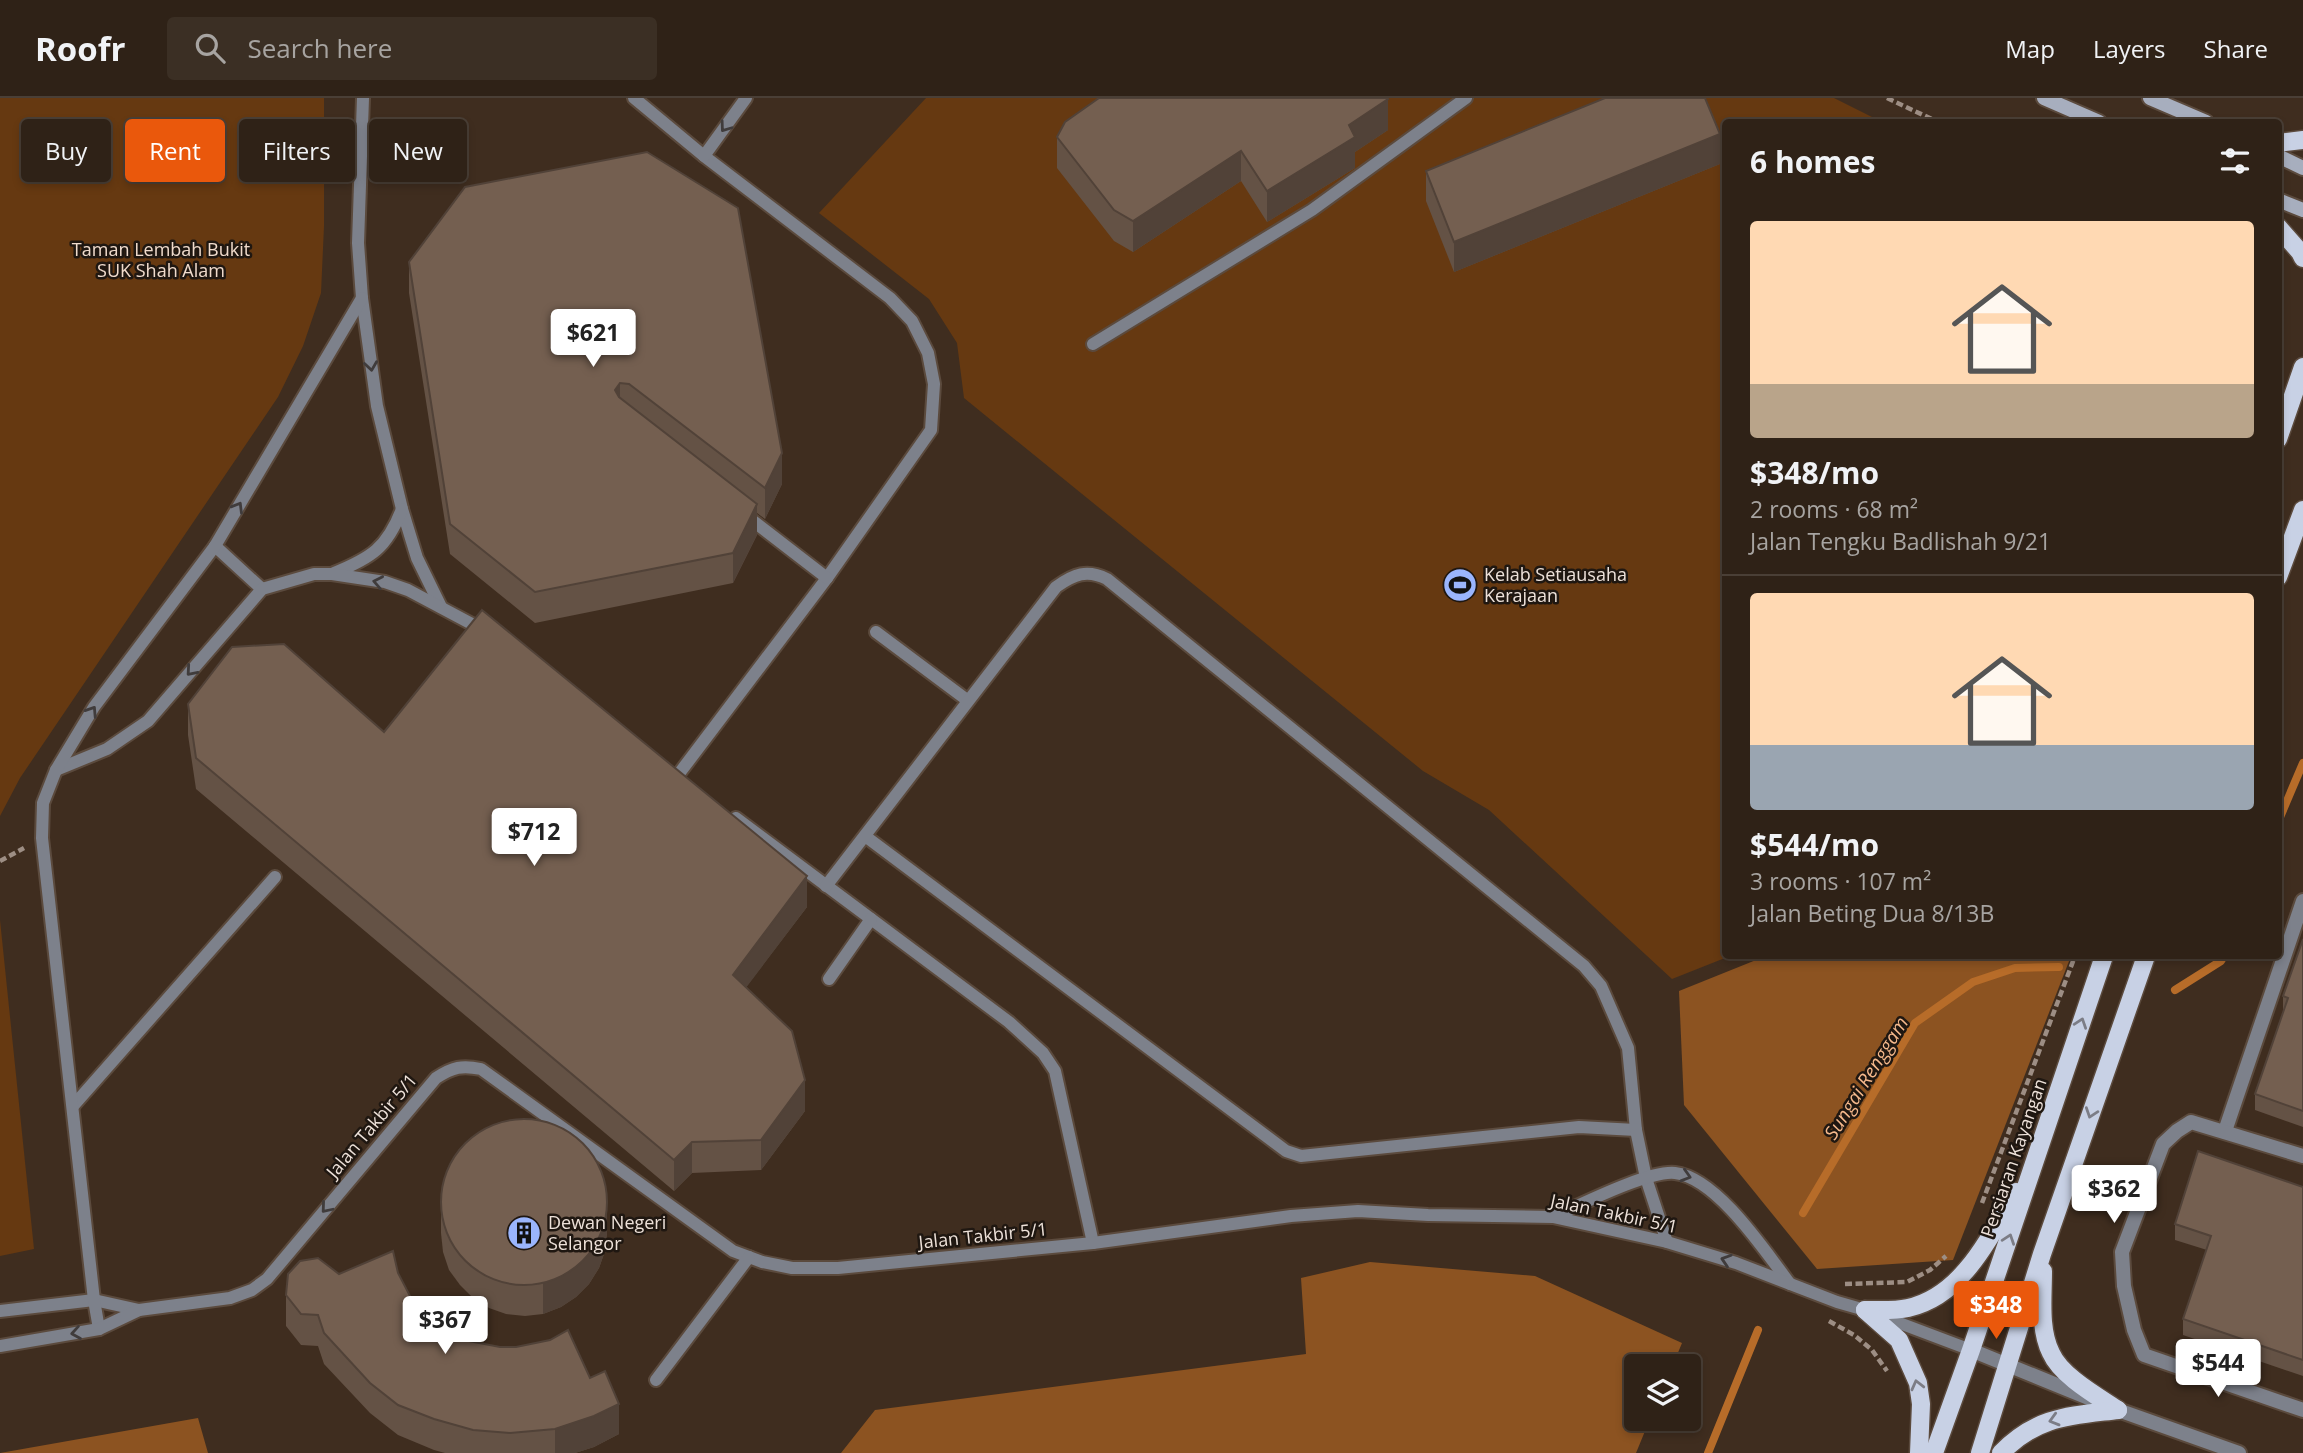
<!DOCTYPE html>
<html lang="en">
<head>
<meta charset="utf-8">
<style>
  body { margin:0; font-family:"Open Sans",sans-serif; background:#3b2f24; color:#f1f3f6; height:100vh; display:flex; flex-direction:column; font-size:26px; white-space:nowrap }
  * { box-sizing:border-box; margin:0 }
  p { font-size:23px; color:#a7a4a1 }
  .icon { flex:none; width:38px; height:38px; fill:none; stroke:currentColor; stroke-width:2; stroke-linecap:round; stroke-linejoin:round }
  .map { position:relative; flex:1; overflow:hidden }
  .side { position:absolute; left:1722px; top:21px; width:560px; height:840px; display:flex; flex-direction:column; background:#2f2217; border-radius:7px; box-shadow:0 4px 10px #0003,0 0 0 2px #4a3f36 }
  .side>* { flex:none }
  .hud { position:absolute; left:21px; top:21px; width:665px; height:63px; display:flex; gap:14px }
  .buttons { position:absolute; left:1624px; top:1256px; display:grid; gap:14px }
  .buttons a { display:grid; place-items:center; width:77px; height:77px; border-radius:7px; background:#2f2217; box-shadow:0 4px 10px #0003,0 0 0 2px #4a3f36; font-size:35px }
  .price { position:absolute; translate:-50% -60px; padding:0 16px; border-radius:7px; background:#fff; color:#222; font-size:23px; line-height:46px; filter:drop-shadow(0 2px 4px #0008) }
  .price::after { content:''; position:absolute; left:50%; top:42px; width:21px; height:16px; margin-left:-10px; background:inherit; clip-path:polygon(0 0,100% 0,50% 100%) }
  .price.active { background:#ea580c; color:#fff }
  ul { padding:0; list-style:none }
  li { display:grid; align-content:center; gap:14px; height:371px; padding:0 28px }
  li+li { border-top:2px solid #4a3f36 }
  li span { display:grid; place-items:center; height:217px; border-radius:7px; color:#555 }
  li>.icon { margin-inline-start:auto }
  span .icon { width:126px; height:126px; fill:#fffc; stroke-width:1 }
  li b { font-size:30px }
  h2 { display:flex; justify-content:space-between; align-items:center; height:84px; padding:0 28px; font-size:30px }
  .chip { padding:0 24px; border-radius:7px; background:#2f2217; box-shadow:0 4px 10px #0003,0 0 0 2px #4a3f36; font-size:24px; line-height:63px }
  .chip.active { background:#ea580c; color:#fff }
  header { display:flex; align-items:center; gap:42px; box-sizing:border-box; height:98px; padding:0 35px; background:#2f2217; border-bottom:2px solid #4a3f36 }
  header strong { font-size:33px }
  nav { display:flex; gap:38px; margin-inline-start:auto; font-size:24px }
  .search { width:490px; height:63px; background:#3b2f24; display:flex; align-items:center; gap:18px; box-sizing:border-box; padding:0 24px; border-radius:7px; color:#a7a4a1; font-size:26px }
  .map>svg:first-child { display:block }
  .green { fill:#663911 }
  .forest { fill:#8c5321 }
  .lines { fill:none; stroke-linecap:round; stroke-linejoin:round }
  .stream { stroke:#b76c29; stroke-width:8 }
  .service-casing { stroke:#5b4a3d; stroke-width:16 }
  .minor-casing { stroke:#5b4a3d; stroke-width:18 }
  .tertiary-casing { stroke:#5b4a3d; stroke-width:18 }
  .secondary-casing { stroke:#5b4a3d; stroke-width:18 }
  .primary-casing { stroke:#5b4a3d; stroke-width:21 }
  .path { stroke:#9d8e84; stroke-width:4.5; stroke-dasharray:7 3.5; stroke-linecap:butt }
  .service { stroke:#7d818b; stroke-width:12 }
  .minor { stroke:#7d818b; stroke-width:14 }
  .tertiary { stroke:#7d818b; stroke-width:14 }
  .secondary { stroke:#a7aebe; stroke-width:14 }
  .primary { stroke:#c8d1e5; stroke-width:18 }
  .wall { fill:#645245 }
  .shaded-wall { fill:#514238 }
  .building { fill:#745f50; stroke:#514238; stroke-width:2 }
  .oneway { stroke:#403c3c }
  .oneway2 { stroke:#7c7d86 }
  .labels { text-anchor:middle; stroke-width:5; stroke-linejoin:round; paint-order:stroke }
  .park-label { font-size:18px; fill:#f0dbcc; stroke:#1f1711 }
  .poi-label { font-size:18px; fill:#ede1d9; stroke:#1f1711; text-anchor:start }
  .street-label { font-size:18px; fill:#ede1d9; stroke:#1f1711 }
  .water-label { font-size:19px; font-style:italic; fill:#f6b98c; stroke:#1f1711 }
</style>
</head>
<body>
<header>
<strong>Roofr</strong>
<div class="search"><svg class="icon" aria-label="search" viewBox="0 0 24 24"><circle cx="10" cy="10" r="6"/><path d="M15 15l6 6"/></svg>Search here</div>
<nav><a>Map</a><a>Layers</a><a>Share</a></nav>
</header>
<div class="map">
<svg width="2303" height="1355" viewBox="0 0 2303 1355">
  <rect width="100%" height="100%" fill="#3f2d1f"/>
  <g class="green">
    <path d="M 0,0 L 324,0 L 324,128 L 321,195 L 303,248 L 278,299 L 20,680 L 0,718 Z"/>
    <path d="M 926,0 L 1834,0 L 1882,24 L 1726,24 L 1726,858 L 1730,858 L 1672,881 L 1489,712 L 1423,673 L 964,300 L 957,245 L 929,201 L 819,115 Z"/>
    <path d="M 0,822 L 34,1151 L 0,1158 Z"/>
  </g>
  <g class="forest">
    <path d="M 1766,858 L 2071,858 L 1953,1162 L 1817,1171 L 1684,1007 L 1679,893 Z"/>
    <path d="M 1370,1164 L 1535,1178 L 1682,1245 L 1672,1269 L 1636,1269 L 1636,1321 L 1650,1321 L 1636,1355 L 841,1355 L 875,1312 L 1306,1256 L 1301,1180 Z"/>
    <path d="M 198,1320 L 208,1355 L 0,1355 Z"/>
  </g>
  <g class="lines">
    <g class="stream">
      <path d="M 2278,724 L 2303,665"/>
      <path d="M 2175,892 L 2221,863 L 2224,858"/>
      <path d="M 1803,1115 L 1915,925 L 1973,884 L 2015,870 L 2059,869"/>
      <path d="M 1708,1355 L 1758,1232"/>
    </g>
    <g class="service-casing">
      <g id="service">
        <path d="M 363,0 L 358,145 L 362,200 L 377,308 L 402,411 L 417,460 L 441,509"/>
        <path d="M 634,0 L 704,58 L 890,200 L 912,223 L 928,255 L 934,286 L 931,332 L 827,480 L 678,677"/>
        <path d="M 704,58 L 746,0"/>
        <path d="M 1093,246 L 1312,112 L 1466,0"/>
        <path d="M 744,416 L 827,480"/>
        <path d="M 215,448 L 262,491"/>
        <path d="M 334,475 C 371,460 387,450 402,411"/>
        <path d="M 876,534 L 967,602"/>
        <path d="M 56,672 L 107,651 L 148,623 L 262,491 L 314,476 L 332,476 L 385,484 L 408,492 L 485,533"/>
        <path d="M 736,720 L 1009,924 L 1043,955 L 1055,973 L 1093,1145"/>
        <path d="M 865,738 L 1286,1053 L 1301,1058 L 1579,1029 L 1636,1032"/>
        <path d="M 826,788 L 1056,489 C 1074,476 1087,471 1107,481 L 1584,868 L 1601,888 L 1628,950 L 1636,1032 L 1646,1080 L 1667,1144"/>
        <path d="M 829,881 L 871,821"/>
        <path d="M 73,1008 L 275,779"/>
        <path d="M 1553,1119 C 1580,1107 1649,1072 1675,1075 C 1717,1080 1765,1153 1790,1186"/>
        <path d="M 0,1213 L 94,1202 L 139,1212"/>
        <path d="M 99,1231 L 94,1202 L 42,740 L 43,705 L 56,672 L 94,609 L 215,448 L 362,200"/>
        <path d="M 0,1248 L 99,1231 L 139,1212 L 230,1200 L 252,1192 L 267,1181 L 436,980 C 453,969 462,967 481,971 L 733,1153 L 762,1164 L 792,1170 L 838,1170 L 1093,1145 L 1291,1118 L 1358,1113 L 1428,1117 L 1553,1119 L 1667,1144 L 1736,1165 L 1837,1204 L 1865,1212 L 1971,1252"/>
        <path d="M 656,1282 L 749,1159"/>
      </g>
    </g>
    <g class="minor-casing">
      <g id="minor">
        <path d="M 2225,1033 L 2303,803"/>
        <path d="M 2303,1058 L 2191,1024 L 2177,1033 L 2163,1046 L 2122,1154 L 2124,1188 L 2134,1232 L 2144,1257 L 2303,1312"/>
      </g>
    </g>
    <g class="tertiary-casing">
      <path id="tertiary" d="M 1971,1252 L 2118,1312 L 2239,1355"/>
    </g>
    <g class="secondary-casing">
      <g id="secondary">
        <path d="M 2044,0 L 2099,24"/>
        <path d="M 2150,0 L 2206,24"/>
        <path d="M 2278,58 L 2303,70"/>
        <path d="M 2278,102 L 2303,112"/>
      </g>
    </g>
    <g class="primary-casing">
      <g id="primary">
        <path d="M 2278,45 L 2303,42"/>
        <path d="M 2278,129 L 2300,154 L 2303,160"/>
        <path d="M 2278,341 L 2303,269"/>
        <path d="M 2278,479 L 2303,412"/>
        <path d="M 2043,1173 C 2043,1200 2039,1231 2051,1255 C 2061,1278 2097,1298 2118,1312"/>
        <path d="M 1865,1212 C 1879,1212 1895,1213 1908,1210 C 1963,1198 1990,1138 2016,1094"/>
        <path d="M 1865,1212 L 1899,1242 L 1918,1285 L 1921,1306 L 1919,1355"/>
        <path d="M 1934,1355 L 1971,1252 L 2104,858"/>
        <path d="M 1980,1355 L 2042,1156 L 2146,858"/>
        <path d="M 2001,1355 C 2037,1318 2069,1318 2118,1312"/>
      </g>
    </g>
    <g class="path">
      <path d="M 1887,0 L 1938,24"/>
      <path d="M 0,763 L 24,750"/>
      <path d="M 1982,1105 L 2075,858"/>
      <path d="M 1845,1186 L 1907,1184 L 1930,1172 L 1946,1158"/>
      <path d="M 1829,1223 L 1854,1237 L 1872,1252 L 1887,1273"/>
    </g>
    <use href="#service" class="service"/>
    <use href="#minor" class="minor"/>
    <use href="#tertiary" class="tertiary"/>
    <use href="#secondary" class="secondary"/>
    <use href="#primary" class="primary"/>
  </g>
  <g class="wall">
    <path d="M 1388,32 L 1355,54 L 1355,70 L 1267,124 L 1241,83 L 1133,154 L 1114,143 L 1057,70 L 1057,39 Z"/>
    <path d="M 1720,66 L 1454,174 L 1426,103 L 1426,73 Z"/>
    <path d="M 465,89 L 782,386 L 765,421 L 757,415 L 757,437 L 733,485 L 535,525 L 450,456 L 409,195 L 409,164 Z"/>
    <path d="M 188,606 L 384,634 L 807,809 L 746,889 L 805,1013 L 761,1072 L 692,1075 L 674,1093 L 196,691 L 188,637 Z"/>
    <path d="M 2303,841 L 2303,1029 L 2255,1012 L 2255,996 L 2283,914 L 2283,898 Z"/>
    <path d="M 2303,1089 L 2303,1278 L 2183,1237 L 2183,1221 L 2207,1152 L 2175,1142 L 2175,1126 Z"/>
    <path d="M 441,1105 L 607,1134 L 605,1153 L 599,1170 L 589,1186 L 576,1199 L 561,1209 L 543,1216 L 525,1218 L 506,1216 L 489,1210 L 473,1200 L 460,1187 L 449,1172 L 443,1154 L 441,1135 Z"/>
    <path d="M 398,1175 L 411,1200 L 443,1230 L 469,1243 L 590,1280 L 619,1336 L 594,1349 L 575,1355 L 445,1355 L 434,1352 L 398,1337 L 370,1315 L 324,1266 L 318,1248 L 301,1247 L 286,1228 L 286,1197 L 339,1176 Z"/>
  </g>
  <g class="shaded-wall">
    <path d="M 1388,1 L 1388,32 L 1355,54 L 1355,70 L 1267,124 L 1267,93 L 1349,27 Z"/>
    <path d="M 1720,36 L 1720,66 L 1454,174 L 1454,144 Z"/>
    <path d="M 1241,53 L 1241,83 L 1133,154 L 1133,123 Z"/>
    <path d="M 620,285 L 620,315 L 615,292 Z"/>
    <path d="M 782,355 L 782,386 L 765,421 L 765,390 Z"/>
    <path d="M 757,406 L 757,437 L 733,485 L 733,455 Z"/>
    <path d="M 807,778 L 807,809 L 733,907 L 733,877 Z"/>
    <path d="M 805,982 L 805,1013 L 761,1072 L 761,1042 Z"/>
    <path d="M 692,1044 L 692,1075 L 674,1093 L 674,1062 Z"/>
    <path d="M 607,1103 L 607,1134 L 605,1153 L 599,1170 L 589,1186 L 576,1199 L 561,1209 L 543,1216 L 543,1185 Z"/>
    <path d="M 619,1306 L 619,1336 L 594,1349 L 575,1355 L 555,1355 L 555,1331 Z"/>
  </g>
  <g class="building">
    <path d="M 1099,0 L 1387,0 L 1388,1 L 1349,27 L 1355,39 L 1267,93 L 1241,53 L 1133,123 L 1114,112 L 1057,39 L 1065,24 Z"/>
    <path d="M 1605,0 L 1705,0 L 1720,36 L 1454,144 L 1426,73 Z"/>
    <path d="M 647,54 L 738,110 L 782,355 L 765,390 L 629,286 L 620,285 L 615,292 L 619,299 L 757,406 L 733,455 L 535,494 L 450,426 L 409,164 L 465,89 Z"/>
    <path d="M 482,512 L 807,778 L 733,877 L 792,933 L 805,982 L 761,1042 L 692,1044 L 674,1062 L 196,660 L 188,606 L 232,549 L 284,546 L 384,634 Z"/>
    <path d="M 2303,841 L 2303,1013 L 2255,996 L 2288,900 L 2283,898 Z"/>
    <circle cx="524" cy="1104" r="83"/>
    <path d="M 2198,1053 L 2303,1089 L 2303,1262 L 2183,1221 L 2211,1138 L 2175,1126 Z"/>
    <path d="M 393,1153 L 398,1175 L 411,1200 L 443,1230 L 469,1243 L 500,1249 L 516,1249 L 550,1242 L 568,1232 L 590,1280 L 605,1273 L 619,1306 L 594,1318 L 555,1331 L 510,1335 L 473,1332 L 434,1321 L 398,1307 L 370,1285 L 324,1235 L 318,1217 L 301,1216 L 286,1197 L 288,1176 L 300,1163 L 318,1160 L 339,1176 Z"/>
  </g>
  <defs><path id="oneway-chevron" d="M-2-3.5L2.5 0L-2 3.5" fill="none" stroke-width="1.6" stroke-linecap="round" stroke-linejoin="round" transform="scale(1.75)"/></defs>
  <g class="oneway">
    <use href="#oneway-chevron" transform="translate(725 29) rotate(126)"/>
    <use href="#oneway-chevron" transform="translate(371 268) rotate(82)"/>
    <use href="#oneway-chevron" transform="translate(238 409) rotate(-59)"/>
    <use href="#oneway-chevron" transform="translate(378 484) rotate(-169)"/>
    <use href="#oneway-chevron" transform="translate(191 573) rotate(131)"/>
    <use href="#oneway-chevron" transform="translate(92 613) rotate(-57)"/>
    <use href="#oneway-chevron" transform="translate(1686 1078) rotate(17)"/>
    <use href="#oneway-chevron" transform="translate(326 1110) rotate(130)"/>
    <use href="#oneway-chevron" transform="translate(1726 1162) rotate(-162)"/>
    <use href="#oneway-chevron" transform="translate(76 1235) rotate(170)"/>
  </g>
  <g class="oneway2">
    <use href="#oneway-chevron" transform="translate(2081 925) rotate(-71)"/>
    <use href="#oneway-chevron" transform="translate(2091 1015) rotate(109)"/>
    <use href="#oneway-chevron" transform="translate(2009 1141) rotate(-71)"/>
    <use href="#oneway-chevron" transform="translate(1917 1287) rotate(-104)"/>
    <use href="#oneway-chevron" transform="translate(2054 1322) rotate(164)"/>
  </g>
  <defs>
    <g id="stadium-disc" transform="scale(1.75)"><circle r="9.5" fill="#9ab5fd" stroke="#1f1711"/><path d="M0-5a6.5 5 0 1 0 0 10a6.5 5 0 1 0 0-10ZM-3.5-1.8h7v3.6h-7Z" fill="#111"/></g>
    <g id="building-disc" transform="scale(1.75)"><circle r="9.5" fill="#9ab5fd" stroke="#1f1711"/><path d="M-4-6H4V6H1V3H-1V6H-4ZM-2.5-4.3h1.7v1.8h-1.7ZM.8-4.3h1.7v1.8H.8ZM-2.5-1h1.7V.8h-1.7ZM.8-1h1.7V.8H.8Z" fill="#111"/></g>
  </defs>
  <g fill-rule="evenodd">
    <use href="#stadium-disc" x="1460" y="487"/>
    <use href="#building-disc" x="524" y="1135"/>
  </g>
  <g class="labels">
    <g class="park-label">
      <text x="161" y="158">Taman Lembah Bukit<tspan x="161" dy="21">SUK Shah Alam</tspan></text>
    </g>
    <g class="poi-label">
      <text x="1484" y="483">Kelab Setiausaha<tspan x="1484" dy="21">Kerajaan</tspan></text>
      <text x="548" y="1131">Dewan Negeri<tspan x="548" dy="21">Selangor</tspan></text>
    </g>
    <g class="street-label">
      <text transform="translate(372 1028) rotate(-50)" y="6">Jalan Takbir 5/1</text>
      <text transform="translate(2014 1060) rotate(-71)" y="6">Persiaran Kayangan</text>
      <text transform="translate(1614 1116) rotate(12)" y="6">Jalan Takbir 5/1</text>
      <text transform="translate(983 1138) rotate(-6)" y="6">Jalan Takbir 5/1</text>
    </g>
    <g class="water-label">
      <text transform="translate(1866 980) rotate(-58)" y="7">Sungai Renggam</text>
    </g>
  </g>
</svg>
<div class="buttons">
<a><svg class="icon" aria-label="layers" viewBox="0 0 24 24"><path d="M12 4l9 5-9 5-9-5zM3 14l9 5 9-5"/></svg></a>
</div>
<b class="price" style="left:593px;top:271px">$621</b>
<b class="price" style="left:534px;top:770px">$712</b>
<b class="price" style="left:2114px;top:1127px">$362</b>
<b class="price active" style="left:1996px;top:1243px">$348</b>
<b class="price" style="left:445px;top:1258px">$367</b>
<b class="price" style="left:2218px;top:1301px">$544</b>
<div class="hud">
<a class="chip">Buy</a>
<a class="chip active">Rent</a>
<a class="chip">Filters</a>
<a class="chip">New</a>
</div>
<section class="side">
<h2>6 homes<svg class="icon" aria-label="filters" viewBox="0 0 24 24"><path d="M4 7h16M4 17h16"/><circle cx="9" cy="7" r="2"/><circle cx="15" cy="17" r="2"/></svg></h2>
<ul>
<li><span style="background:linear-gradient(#ffd9b3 75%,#b9a48a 0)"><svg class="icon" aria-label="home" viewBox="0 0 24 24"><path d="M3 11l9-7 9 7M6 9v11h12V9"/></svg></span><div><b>$348/mo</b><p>2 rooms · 68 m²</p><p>Jalan Tengku Badlishah 9/21</p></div></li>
<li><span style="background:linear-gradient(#ffd9b3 70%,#9aa5b1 0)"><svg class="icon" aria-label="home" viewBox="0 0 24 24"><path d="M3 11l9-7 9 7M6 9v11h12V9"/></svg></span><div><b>$544/mo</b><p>3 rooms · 107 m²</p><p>Jalan Beting Dua 8/13B</p></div></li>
</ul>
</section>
</div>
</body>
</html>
